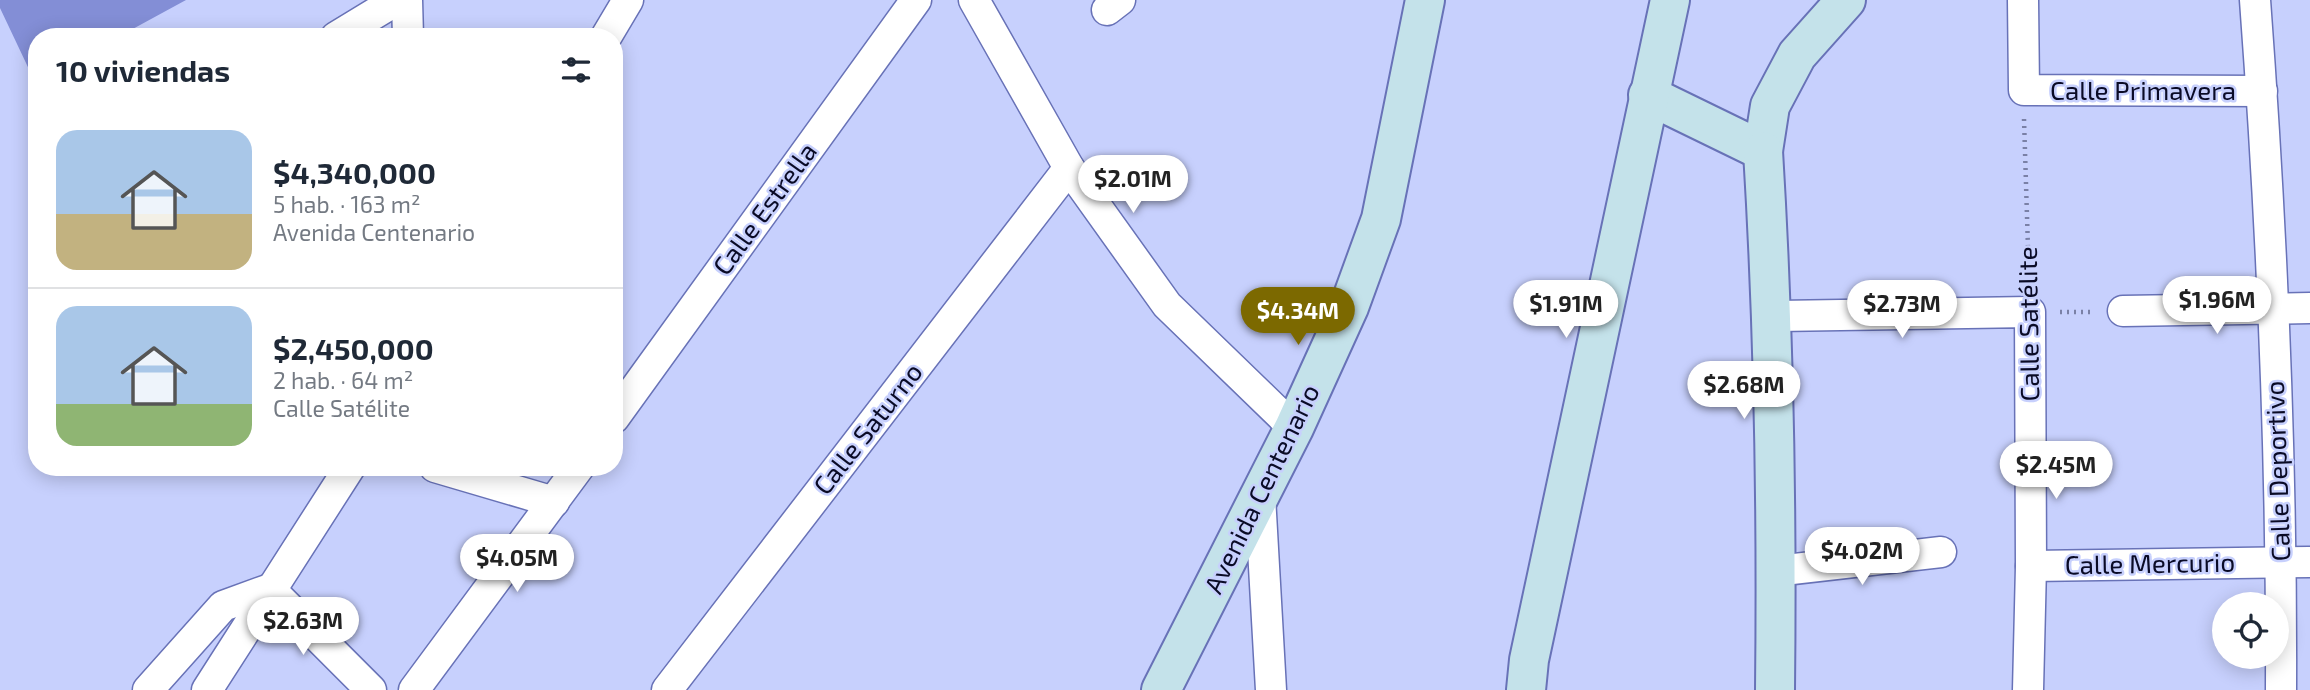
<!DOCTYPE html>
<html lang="es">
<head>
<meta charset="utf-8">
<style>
  body { margin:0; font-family:"Exo 2",sans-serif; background:#f2f2f3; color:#1f2937; height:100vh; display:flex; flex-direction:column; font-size:26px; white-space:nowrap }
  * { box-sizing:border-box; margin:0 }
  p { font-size:23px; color:#747a83 }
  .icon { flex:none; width:38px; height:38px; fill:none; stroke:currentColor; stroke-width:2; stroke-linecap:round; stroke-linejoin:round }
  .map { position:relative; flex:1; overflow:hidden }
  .details { position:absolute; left:28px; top:28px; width:595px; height:448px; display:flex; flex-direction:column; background:#fff; border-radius:28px; box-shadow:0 4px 18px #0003 }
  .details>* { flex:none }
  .buttons { position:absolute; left:2212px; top:592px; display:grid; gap:14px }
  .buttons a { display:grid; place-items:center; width:77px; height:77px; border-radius:50%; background:#fff; box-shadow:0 4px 18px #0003; font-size:35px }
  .price { position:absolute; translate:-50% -60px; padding:0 16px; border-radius:24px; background:#fff; color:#222; font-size:23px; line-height:46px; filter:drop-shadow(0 2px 4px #0008) }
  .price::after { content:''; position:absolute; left:50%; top:42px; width:21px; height:16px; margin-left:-10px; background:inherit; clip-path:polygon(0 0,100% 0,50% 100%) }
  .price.on { background:#7c6900; color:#fff }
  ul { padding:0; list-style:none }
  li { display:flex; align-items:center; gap:21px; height:175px; padding:0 28px }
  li+li { border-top:2px solid #e0e1e3 }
  li span { display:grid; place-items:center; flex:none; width:196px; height:140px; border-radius:21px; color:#555 }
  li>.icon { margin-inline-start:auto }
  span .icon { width:84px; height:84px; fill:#fffc; stroke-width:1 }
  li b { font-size:30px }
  h2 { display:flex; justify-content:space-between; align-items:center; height:84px; padding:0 28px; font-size:30px }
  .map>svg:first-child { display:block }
  .building { fill:#838ed6 }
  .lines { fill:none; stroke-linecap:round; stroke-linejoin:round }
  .street-casing { stroke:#6872b7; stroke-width:33 }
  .secondary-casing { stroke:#6872b7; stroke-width:42 }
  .path { stroke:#7a80a6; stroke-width:4.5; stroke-dasharray:2 5; stroke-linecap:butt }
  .street { stroke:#fff; stroke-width:30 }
  .secondary { stroke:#c4e2ea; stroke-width:38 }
  .labels { text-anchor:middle; stroke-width:5; stroke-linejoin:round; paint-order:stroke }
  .street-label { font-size:26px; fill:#0a0b26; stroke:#c7d0fd }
</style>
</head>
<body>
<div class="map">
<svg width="2310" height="690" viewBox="0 0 2310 690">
  <rect width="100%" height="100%" fill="#c7d0fd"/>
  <path class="building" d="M 0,0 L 186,0 L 118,37 L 37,37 L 37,81 L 35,82 L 0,8 Z"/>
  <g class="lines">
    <g class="street-casing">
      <g id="street">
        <path d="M 407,0 L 408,37"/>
        <path d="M 974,0 L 1069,168 L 1167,305 L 1294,428"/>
        <path d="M 2023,0 L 2024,90 L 2262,91"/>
        <path d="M 2255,0 C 2272,229 2282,460 2281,690"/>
        <path d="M 1107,10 L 1120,0"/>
        <path d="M 336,37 L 397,0"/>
        <path d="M 606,37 L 628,0"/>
        <path d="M 2123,311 L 2310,308"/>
        <path d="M 1773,316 L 2030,312 L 2031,566 L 2028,690"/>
        <path d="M 614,418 L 916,0"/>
        <path d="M 435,467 L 554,502"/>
        <path d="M 1260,496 L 1271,690"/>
        <path d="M 2031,566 L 2310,562"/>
        <path d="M 1776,571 L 1941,552"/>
        <path d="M 148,690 L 223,606 L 270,589 L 371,690"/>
        <path d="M 207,690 L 350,467"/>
        <path d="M 414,690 L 579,467"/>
        <path d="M 667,690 L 1069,168"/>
      </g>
    </g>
    <g class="secondary-casing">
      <g id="secondary">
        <path d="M 1648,95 L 1763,151 L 1770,106 L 1797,55 L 1846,0"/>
        <path d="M 1763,151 C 1774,331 1777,510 1775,690"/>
        <path d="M 1161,690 L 1294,428 L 1349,307 L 1381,219 L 1425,0"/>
        <path d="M 1526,690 L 1529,660 L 1670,0"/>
      </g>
    </g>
    <g class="path">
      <path d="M 2024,119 L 2029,281"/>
      <path d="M 2060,312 L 2094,312"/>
    </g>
    <use href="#street" class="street"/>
    <use href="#secondary" class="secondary"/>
  </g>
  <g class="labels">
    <g class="street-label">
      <text x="2143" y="100">Calle Primavera</text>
      <text transform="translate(765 209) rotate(-54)" y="9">Calle Estrella</text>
      <text transform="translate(2029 324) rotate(-91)" y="9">Calle Satélite</text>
      <text transform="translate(868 429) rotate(-52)" y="9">Calle Saturno</text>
      <text transform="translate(2278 471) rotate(-92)" y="9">Calle Deportivo</text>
      <text transform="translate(1262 489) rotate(-64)" y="9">Avenida Centenario</text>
      <text transform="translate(2150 564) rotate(-1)" y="9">Calle Mercurio</text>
    </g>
  </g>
</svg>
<div class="buttons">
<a><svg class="icon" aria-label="locate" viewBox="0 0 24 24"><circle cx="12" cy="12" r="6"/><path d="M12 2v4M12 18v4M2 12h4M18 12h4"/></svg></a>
</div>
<b class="price" style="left:1133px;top:215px">$2.01M</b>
<b class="price" style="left:2217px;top:336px">$1.96M</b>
<b class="price" style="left:1566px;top:340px">$1.91M</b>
<b class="price" style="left:1902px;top:340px">$2.73M</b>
<b class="price on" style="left:1298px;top:347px">$4.34M</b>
<b class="price" style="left:1744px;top:421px">$2.68M</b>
<b class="price" style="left:2056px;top:501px">$2.45M</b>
<b class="price" style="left:1862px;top:587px">$4.02M</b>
<b class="price" style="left:517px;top:594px">$4.05M</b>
<b class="price" style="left:303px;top:657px">$2.63M</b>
<section class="details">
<h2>10 viviendas<svg class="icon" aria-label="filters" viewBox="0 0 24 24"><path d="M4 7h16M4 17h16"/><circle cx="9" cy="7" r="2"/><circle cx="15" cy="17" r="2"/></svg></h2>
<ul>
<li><span style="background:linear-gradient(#a9c7e8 60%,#c2b280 0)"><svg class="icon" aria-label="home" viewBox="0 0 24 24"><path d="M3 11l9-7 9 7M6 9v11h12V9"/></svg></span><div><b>$4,340,000</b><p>5 hab. · 163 m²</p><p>Avenida Centenario</p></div></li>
<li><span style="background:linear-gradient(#a9c7e8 70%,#8fb573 0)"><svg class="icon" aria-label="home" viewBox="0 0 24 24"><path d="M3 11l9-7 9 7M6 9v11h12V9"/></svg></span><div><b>$2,450,000</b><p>2 hab. · 64 m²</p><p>Calle Satélite</p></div></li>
</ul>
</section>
</div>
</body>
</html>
